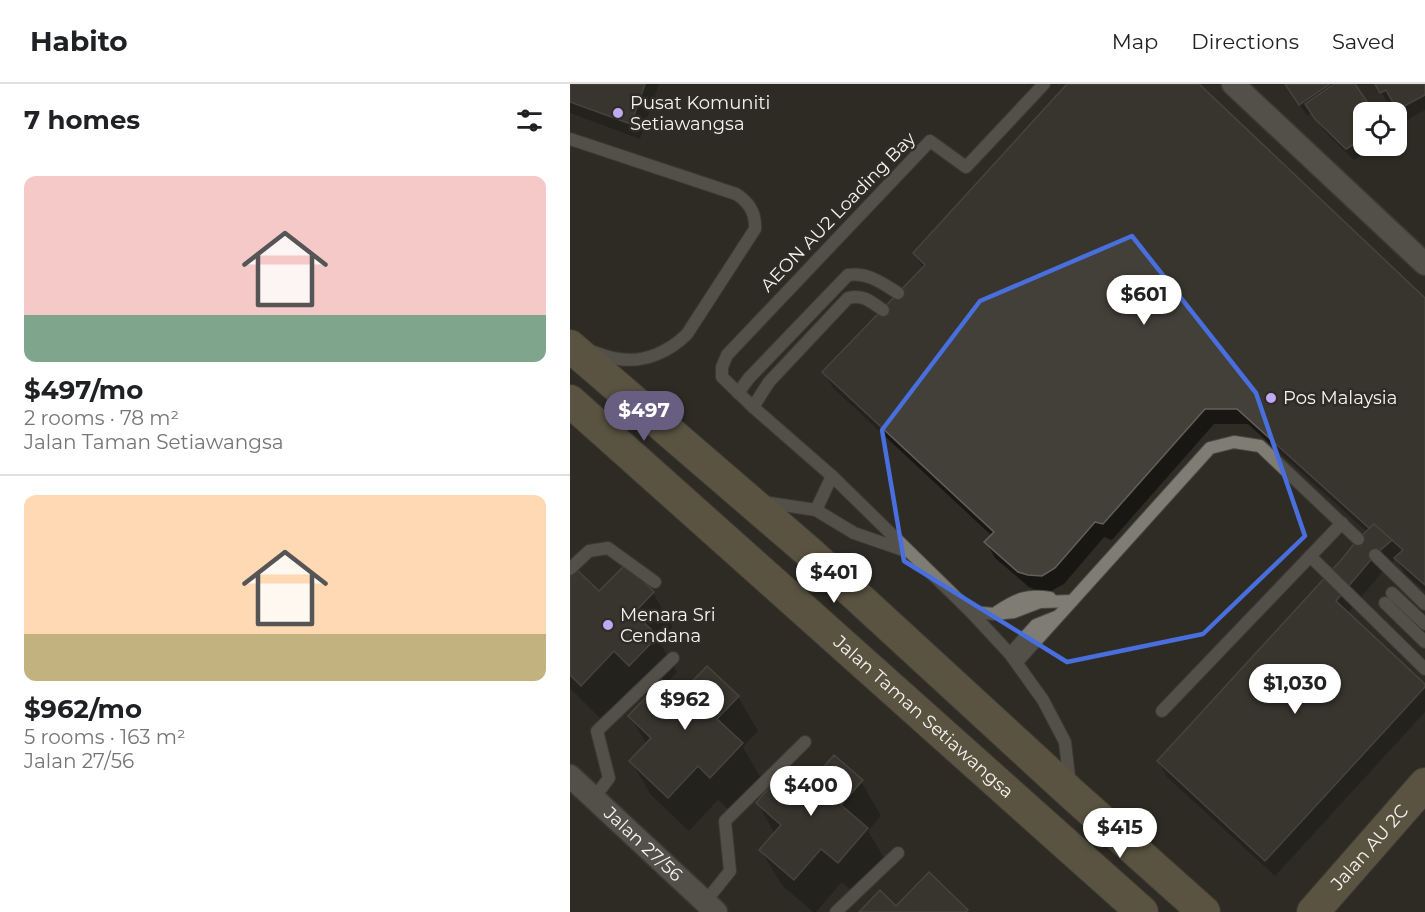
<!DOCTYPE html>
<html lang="en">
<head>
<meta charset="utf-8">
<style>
  body { margin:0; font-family:Montserrat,sans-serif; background:#f2f2f2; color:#202124; height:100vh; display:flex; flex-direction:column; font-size:22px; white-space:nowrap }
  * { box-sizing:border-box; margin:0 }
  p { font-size:20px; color:#757577 }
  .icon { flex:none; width:33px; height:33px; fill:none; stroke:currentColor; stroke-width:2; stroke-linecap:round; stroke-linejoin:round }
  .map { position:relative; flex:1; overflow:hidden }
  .side { display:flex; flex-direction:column; background:#fff; width:570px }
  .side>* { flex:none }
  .buttons { position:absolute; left:783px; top:18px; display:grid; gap:12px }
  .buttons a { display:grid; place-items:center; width:54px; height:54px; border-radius:12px; background:#fff; box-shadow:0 2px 4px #0004; font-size:30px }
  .price { position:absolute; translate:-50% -51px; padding:0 14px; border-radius:21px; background:#fff; color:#222; font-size:20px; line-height:39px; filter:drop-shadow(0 2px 3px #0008) }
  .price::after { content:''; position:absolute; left:50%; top:36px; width:18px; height:14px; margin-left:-9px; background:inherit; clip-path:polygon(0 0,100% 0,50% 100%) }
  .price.on { background:#685e82; color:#fff }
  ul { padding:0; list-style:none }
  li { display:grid; align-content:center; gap:12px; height:318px; padding:0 24px }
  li+li { border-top:2px solid #e0e0e0 }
  li span { display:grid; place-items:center; height:186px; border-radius:12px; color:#555 }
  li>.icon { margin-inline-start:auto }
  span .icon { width:108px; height:108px; fill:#fffc; stroke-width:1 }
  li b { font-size:26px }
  h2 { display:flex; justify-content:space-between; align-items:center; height:72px; padding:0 24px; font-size:26px }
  header { display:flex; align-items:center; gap:36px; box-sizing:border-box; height:84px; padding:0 30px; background:#fff; border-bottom:2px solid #e0e0e0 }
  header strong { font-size:28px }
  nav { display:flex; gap:33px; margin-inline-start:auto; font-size:21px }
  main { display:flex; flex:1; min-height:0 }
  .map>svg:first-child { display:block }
  .shadow { fill:#0007 }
  .building { fill:#434039; stroke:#636058; stroke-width:1.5 }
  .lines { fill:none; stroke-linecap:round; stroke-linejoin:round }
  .lane-casing { stroke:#4d4a44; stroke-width:14 }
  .street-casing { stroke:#4d4a44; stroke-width:25 }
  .secondary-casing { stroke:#4d4a44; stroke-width:34 }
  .lane { stroke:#7f7c74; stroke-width:12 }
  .street { stroke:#7f7c74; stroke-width:22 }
  .secondary { stroke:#918464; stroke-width:32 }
  .marked { fill:none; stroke:#486fdd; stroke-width:4.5; stroke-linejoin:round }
  .poi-dot { fill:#bfa9f4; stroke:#2e2c25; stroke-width:2 }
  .labels { text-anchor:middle; stroke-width:5; stroke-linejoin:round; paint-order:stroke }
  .poi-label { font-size:18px; fill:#f6f4ef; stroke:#2e2c25; text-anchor:start }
  .street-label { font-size:18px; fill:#f6f4ef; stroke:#2e2c25 }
</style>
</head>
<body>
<header>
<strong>Habito</strong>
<nav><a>Map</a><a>Directions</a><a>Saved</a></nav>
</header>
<main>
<section class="side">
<h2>7 homes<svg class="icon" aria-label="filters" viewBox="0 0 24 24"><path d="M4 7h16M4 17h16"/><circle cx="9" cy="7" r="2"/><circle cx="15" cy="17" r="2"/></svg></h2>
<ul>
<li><span style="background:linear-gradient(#f6c9c9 75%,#7fa58c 0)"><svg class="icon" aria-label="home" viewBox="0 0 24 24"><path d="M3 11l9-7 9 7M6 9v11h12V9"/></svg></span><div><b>$497/mo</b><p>2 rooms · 78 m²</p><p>Jalan Taman Setiawangsa</p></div></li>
<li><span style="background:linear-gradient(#ffd9b3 75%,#c2b280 0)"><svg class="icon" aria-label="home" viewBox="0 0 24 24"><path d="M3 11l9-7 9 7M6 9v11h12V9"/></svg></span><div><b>$962/mo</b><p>5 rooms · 163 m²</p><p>Jalan 27/56</p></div></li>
</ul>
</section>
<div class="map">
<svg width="855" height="828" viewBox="0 0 855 828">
  <rect width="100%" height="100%" fill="#2e2c25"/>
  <g class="shadow">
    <path d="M 0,0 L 89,0 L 70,55 L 0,29 Z"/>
    <path d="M 499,0 L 627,0 L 855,216 L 855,507 L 835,490 L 826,475 L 813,487 L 777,530 L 855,602 L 855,628 L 705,792 L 597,693 L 588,677 L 798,449 L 678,340 L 644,340 L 542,456 L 534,453 L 494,500 L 481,507 L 468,507 L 459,503 L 425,474 L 416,458 L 422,452 L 263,304 L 254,288 L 353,184 L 344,169 Z"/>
    <path d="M 716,0 L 783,0 L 802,28 L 794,28 L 794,62 L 806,62 L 784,76 L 754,47 L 742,29 L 737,32 Z"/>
    <path d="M 807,0 L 855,0 L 855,26 L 835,37 L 824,17 L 818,20 Z"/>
    <path d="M 0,496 L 30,509 L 83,509 L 103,543 L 89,557 L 107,588 L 94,601 L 108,614 L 168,613 L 188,647 L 173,663 L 191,694 L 160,727 L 148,716 L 119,747 L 81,711 L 61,677 L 77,661 L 60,632 L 78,613 L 65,601 L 31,635 L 0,604 Z"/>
    <path d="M 291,697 L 311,732 L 298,747 L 317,779 L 288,812 L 272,798 L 246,828 L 243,828 L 211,800 L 191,766 L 205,750 L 188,720 L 237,704 Z"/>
  </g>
  <g class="building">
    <path d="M 0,0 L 75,0 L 61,40 L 0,18 Z"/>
    <path d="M 497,0 L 629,0 L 855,214 L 855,501 L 824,474 L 833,466 L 822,456 L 804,440 L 800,445 L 667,325 L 635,325 L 533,440 L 525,438 L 485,484 L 472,492 L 458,491 L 448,488 L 414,458 L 424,448 L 252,288 L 355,181 L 343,169 Z"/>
    <path d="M 715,0 L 760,0 L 729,21 Z"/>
    <path d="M 764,0 L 785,0 L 804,28 L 794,28 L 794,54 L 776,65 L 745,35 L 735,20 Z"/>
    <path d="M 805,0 L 855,0 L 855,11 L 827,26 L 816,6 L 810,9 Z"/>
    <path d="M 804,440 L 822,456 L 805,471 L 766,517 L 855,600 L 855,603 L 695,777 L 587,677 L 772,475 L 788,455 Z"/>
    <path d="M 56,480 L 84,508 L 64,529 L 88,552 L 59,582 L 44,567 L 11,602 L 0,591 L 0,493 L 7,486 L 29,507 Z"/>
    <path d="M 137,582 L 169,612 L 147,635 L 173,659 L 140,694 L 128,682 L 98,714 L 59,677 L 81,654 L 58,632 L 92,596 L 108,612 Z"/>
    <path d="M 264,671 L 293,696 L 271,721 L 298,744 L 268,779 L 251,765 L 224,796 L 189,766 L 211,741 L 186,719 L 216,684 L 237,702 Z"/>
    <path d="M 359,788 L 398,826 L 396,828 L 289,828 L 310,806 L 326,822 Z"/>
  </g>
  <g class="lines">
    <g class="lane-casing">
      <g id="lane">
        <path d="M 474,0 L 396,83 L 360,57 L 157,271 L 152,283 L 152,293 L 183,323 L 262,392 L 401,528 L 440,570 L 473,616 L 495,658 L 500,701"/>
        <path d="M 0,55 L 166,110 C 179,118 186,130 185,145 L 117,250 C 99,268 74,279 49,275 C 39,274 30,270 21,267"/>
        <path d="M 168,309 L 179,294 L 278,191 C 298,188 312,199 328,209"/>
        <path d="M 183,323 L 199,298 L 278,214 C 293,210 300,217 313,226"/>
        <path d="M 193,418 L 246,426 L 284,449 L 336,467"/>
        <path d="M 246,426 L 262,392"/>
        <path d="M 805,471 L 855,520"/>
        <path d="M 740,472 L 855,585"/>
        <path d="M 0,485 L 19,467 L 38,464 L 85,498"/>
        <path d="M 822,509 L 855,540"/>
        <path d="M 815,519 L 855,558"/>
        <path d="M 401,528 L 424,530 L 444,528 L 470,518 L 502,517"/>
        <path d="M 427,528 C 446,515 458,510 480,514"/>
        <path d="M 440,570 L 466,541 L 486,533"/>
        <path d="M 447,578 L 640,364 L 664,358 L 690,362 L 788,455"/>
        <path d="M 592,627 L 772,439"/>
        <path d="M 24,714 L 39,694 L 27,647 L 103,574"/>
        <path d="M 136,817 L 160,787 L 155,737 L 235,658"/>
        <path d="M 266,828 L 328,769"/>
      </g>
    </g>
    <g class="street-casing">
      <g id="street">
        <path d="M 663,0 L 855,180"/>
        <path id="s1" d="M 0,692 L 146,828"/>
      </g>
    </g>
    <g class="secondary-casing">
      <g id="secondary">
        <path d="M 0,262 L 240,469 L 501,709 L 634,828"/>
        <path id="s2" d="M 0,317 L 572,828"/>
        <path id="s3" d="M 743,828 L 855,700"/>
      </g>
    </g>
    <use href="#lane" class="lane"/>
    <use href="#street" class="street"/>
    <use href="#secondary" class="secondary"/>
  </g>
  <path d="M0 0H855V828H0ZM 562,152 L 686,309 L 735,452 L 633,550 L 497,578 L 334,477 L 312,346 L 410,217 Z" fill="#2e2c25" fill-opacity=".55" fill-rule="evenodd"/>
  <path class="marked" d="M 562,152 L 686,309 L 735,452 L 633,550 L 497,578 L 334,477 L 312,346 L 410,217 Z"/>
  <g class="poi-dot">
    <circle cx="48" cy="29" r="6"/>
    <circle cx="701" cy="314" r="6"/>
    <circle cx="38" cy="541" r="6"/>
  </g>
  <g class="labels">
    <g class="poi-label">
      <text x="60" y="25">Pusat Komuniti<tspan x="60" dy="21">Setiawangsa</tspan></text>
      <text x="713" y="320">Pos Malaysia</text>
      <text x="50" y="537">Menara Sri<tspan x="50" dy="21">Cendana</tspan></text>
    </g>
    <g class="street-label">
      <text transform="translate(268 128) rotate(-46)" y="6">AEON AU2 Loading Bay</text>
      <text dy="6" stroke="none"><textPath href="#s2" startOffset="474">Jalan Taman Setiawangsa</textPath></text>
      <text dy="6" stroke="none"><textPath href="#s1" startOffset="100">Jalan 27/56</textPath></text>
      <text dy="6" stroke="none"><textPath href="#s3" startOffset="86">Jalan AU 2C</textPath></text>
    </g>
  </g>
</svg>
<div class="buttons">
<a><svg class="icon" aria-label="locate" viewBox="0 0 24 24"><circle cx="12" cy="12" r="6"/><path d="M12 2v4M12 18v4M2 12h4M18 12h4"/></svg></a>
</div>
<b class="price" style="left:574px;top:242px">$601</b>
<b class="price on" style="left:74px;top:358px">$497</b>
<b class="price" style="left:264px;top:520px">$401</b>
<b class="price" style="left:725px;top:631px">$1,030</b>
<b class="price" style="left:115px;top:647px">$962</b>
<b class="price" style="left:241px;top:733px">$400</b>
<b class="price" style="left:550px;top:775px">$415</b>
</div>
</main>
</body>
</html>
